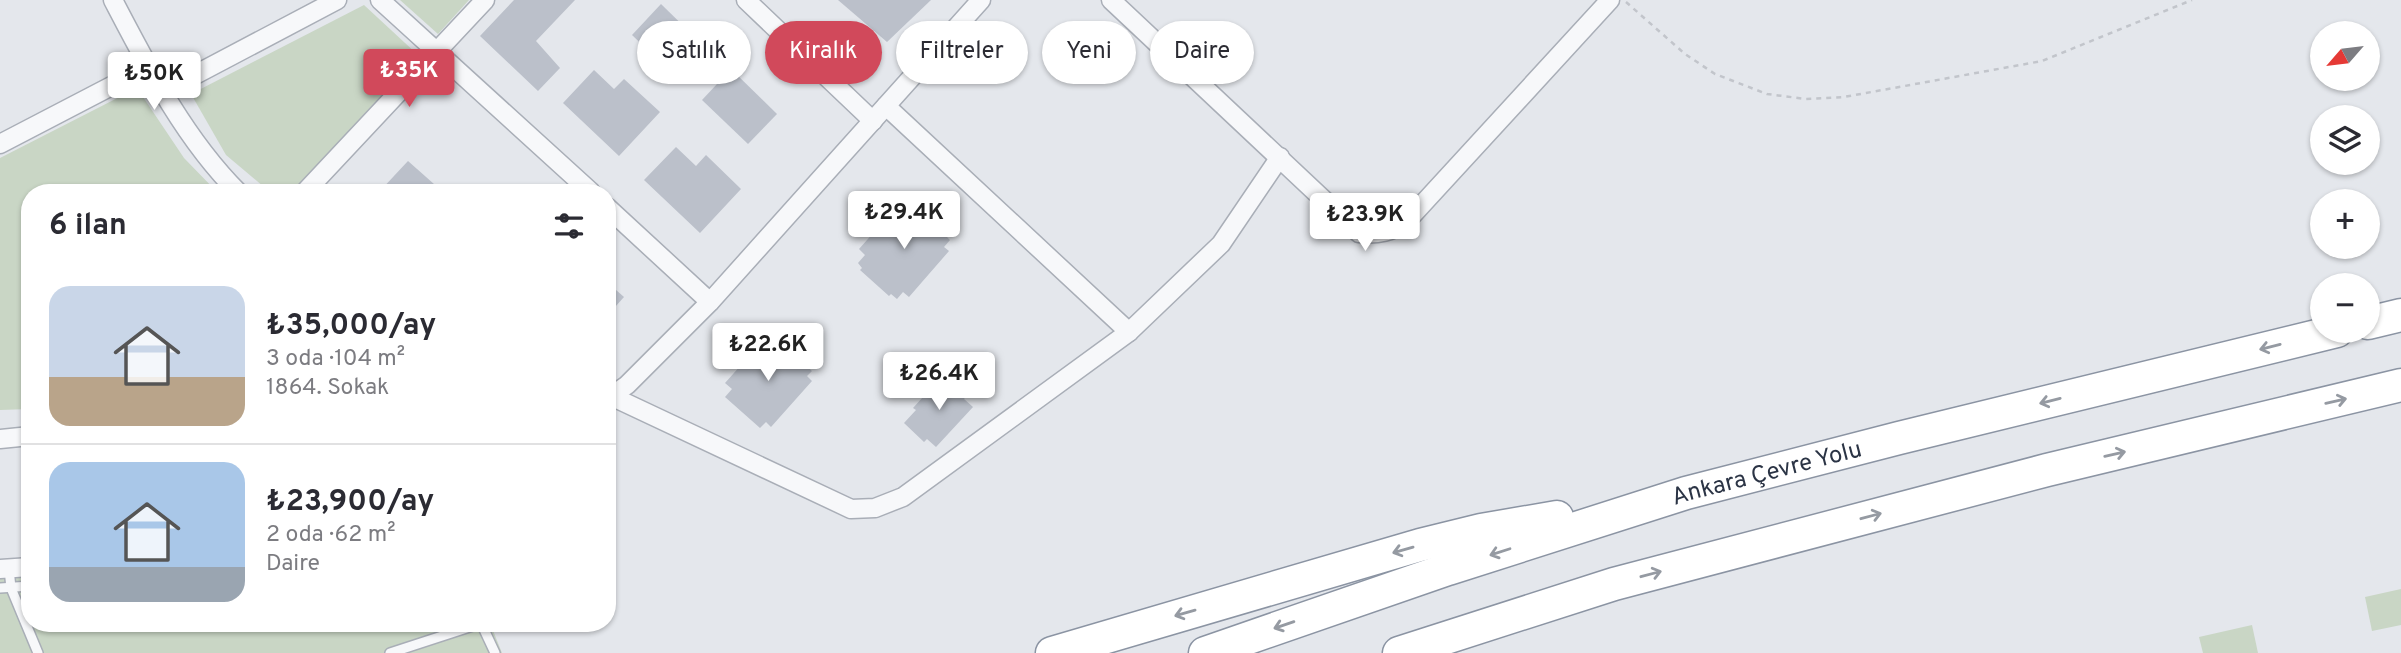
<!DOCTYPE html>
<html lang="tr">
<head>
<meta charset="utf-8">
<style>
  body { margin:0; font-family:Overpass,sans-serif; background:#f2f2f3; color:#2b2b33; height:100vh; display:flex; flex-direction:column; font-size:26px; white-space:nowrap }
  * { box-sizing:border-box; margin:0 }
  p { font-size:23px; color:#7c7c81 }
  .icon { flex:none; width:38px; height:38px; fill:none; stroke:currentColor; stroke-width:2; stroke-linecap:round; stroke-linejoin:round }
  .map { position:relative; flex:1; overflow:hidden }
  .details { position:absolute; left:21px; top:184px; width:595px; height:448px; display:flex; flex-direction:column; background:#fff; border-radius:28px; box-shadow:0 2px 5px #0004 }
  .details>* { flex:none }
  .guide { position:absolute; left:637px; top:21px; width:665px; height:63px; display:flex; gap:14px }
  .needle { width:46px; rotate:242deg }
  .tools { position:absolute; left:2310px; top:21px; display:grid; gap:14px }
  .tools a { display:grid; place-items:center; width:70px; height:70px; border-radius:50%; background:#fff; box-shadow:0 2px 5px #0004; font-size:35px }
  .price { position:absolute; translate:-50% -60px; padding:0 16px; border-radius:7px; background:#fff; color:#222; font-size:23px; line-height:46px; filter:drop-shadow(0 2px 4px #0008) }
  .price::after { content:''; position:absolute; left:50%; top:42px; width:21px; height:16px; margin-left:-10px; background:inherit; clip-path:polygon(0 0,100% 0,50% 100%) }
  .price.active { background:#d1495b; color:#fff }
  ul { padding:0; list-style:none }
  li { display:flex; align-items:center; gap:21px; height:175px; padding:0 28px }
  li+li { border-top:2px solid #e1e1e2 }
  li span { display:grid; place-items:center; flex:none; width:196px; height:140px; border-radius:21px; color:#555 }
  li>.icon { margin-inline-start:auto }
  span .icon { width:84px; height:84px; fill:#fffc; stroke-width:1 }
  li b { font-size:30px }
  h2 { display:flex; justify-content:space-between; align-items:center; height:84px; padding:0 28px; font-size:30px }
  .tag { padding:0 24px; border-radius:32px; background:#fff; box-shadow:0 2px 5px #0004; font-size:24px; line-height:63px }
  .tag.active { background:#d1495b; color:#fff }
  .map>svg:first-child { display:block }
  .green { fill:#c9d6c5 }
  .building { fill:#bbc0ca }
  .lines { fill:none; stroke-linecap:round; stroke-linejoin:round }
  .lane-casing { stroke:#a9aeb7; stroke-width:12 }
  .street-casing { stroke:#a9aeb7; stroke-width:21 }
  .highway-casing { stroke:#8b94a3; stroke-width:35 }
  .path { stroke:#c2c5cb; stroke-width:2.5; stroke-dasharray:5 5; stroke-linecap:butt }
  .lane { stroke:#f7f8fa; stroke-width:9 }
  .street { stroke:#f7f8fa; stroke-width:18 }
  .highway { stroke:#fff; stroke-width:32 }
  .oneway { stroke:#959aa2 }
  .labels { text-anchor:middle; stroke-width:5; stroke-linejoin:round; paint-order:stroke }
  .street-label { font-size:24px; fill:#2b3445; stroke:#f4f6f9 }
</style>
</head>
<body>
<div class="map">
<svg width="2401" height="653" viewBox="0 0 2401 653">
  <rect width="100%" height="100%" fill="#e4e7ec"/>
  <g class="green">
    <path d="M 400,0 L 469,0 L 438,34 Z"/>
    <path d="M 364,5 L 418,55 L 294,192 L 270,192 L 226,155 L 191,94 Z"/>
    <path d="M 137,88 L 184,158 L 217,192 L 30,192 L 30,409 L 0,410 L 0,158 Z"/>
    <path d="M 30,577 L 30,623 L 490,623 L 502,653 L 0,653 L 0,578 Z"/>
    <path d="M 2401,589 L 2401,625 L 2372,631 L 2365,597 Z"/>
    <path d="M 2252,625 L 2258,653 L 2203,653 L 2199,637 Z"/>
  </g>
  <g class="building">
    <path d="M 514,0 L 575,0 L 536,41 L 560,68 L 538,91 L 480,36 Z"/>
    <path d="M 838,0 L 931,0 L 887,42 Z"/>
    <path d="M 661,4 L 707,49 L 678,79 L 632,35 Z"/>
    <path d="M 731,69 L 777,114 L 748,144 L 702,100 Z"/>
    <path d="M 594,70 L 614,89 L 624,79 L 660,112 L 619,156 L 563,103 Z"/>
    <path d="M 676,147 L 696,166 L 706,155 L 741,189 L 700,233 L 644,180 Z"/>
    <path d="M 408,161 L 443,192 L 379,192 Z"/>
    <path d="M 899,204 L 905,210 L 911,204 L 916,209 L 918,207 L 947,231 L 944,234 L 950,240 L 944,247 L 949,251 L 922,282 L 909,297 L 903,292 L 897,299 L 891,294 L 889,296 L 860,270 L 862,268 L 858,263 L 865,255 L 859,249 Z"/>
    <path d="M 607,282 L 624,297 L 607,316 Z"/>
    <path d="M 765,338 L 773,344 L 777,340 L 812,371 L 807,376 L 812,381 L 771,427 L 766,422 L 760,428 L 725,397 L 732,389 L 725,383 Z"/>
    <path d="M 947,376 L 967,395 L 964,399 L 973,407 L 936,447 L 927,439 L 924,442 L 904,423 L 916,410 L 913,408 L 933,386 L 935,389 Z"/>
  </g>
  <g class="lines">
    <g class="lane-casing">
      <g id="lane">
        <path d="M 9,569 L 11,588 L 38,653"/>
        <path d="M 0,588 L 30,586"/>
        <path d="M 481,623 L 495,653"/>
        <path d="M 390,653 L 482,623"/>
      </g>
    </g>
    <g class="street-casing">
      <g id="street">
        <path d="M 113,0 C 148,67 184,138 238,192"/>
        <path d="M 380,0 L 591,192"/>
        <path d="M 746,0 L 873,121"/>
        <path d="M 1111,0 L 1359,233 C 1378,235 1392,232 1407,221 L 1610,0"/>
        <path d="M 162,89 L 191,77 L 337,0"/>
        <path d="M 886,106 L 1129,332"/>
        <path d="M 0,144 L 148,67"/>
        <path d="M 305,192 L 485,0"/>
        <path d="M 607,207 L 710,302"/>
        <path d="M 613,397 L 851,509 L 875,508 L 903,497 L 1129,332 L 1221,244 L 1280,157"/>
        <path d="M 607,399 L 627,385 L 710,302 L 981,0"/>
        <path d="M 0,439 L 30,436"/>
        <path d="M 0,569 L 30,567"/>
      </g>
    </g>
    <g class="highway-casing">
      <g id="highway">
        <path d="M 2368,323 L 2401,315"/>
        <path d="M 1052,653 L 1420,545 L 1481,530 L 1557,517"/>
        <path id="s1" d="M 1205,653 L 1448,569 L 1686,493 L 1899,438 L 2337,331"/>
        <path d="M 1399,653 L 1614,584 L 2047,470 L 2401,385"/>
      </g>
    </g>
    <path class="path" d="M 1626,2 L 1685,54 L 1715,74 L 1767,94 L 1806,99 L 1844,97 L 2042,61 L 2192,0"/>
    <use href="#lane" class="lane"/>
    <use href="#street" class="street"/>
    <use href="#highway" class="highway"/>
  </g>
  <defs><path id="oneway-shaft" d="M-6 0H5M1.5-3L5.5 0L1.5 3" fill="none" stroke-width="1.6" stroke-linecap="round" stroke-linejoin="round" transform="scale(1.75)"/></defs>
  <g class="oneway">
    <use href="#oneway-shaft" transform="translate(2270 347) rotate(166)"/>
    <use href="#oneway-shaft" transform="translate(2050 401) rotate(166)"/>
    <use href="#oneway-shaft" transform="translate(2336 401) rotate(-13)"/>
    <use href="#oneway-shaft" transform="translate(2115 454) rotate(-13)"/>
    <use href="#oneway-shaft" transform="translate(1871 516) rotate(-15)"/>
    <use href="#oneway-shaft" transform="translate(1403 550) rotate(164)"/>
    <use href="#oneway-shaft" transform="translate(1500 552) rotate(162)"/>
    <use href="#oneway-shaft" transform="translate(1651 574) rotate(-15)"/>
    <use href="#oneway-shaft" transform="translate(1185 613) rotate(164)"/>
    <use href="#oneway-shaft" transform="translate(1284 625) rotate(161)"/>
  </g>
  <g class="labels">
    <g class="street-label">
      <text dy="8" stroke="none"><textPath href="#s1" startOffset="590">Ankara Çevre Yolu</textPath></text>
    </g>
  </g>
</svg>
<div class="tools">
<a><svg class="needle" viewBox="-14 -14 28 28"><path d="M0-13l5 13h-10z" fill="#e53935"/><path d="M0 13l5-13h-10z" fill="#7c7c81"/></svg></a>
<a><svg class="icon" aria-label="layers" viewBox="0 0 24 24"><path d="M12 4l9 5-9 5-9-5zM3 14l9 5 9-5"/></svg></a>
<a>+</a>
<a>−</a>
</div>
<b class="price active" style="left:409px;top:109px">₺35K</b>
<b class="price" style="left:154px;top:112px">₺50K</b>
<b class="price" style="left:904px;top:251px">₺29.4K</b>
<b class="price" style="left:1365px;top:253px">₺23.9K</b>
<b class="price" style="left:768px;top:383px">₺22.6K</b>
<b class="price" style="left:939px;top:412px">₺26.4K</b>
<div class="guide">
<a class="tag">Satılık</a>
<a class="tag active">Kiralık</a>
<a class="tag">Filtreler</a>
<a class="tag">Yeni</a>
<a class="tag">Daire</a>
</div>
<section class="details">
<h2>6 ilan<svg class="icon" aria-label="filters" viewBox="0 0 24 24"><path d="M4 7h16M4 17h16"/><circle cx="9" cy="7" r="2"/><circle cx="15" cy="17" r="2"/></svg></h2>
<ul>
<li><span style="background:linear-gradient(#c9d6e8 65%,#b9a48a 0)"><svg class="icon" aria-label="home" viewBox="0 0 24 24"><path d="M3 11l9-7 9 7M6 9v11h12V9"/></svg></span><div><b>₺35,000/ay</b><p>3 oda · 104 m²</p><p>1864. Sokak</p></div></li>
<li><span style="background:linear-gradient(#a9c7e8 75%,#9aa5b1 0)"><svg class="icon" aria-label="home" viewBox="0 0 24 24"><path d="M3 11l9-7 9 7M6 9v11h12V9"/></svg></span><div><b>₺23,900/ay</b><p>2 oda · 62 m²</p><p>Daire</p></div></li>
</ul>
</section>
</div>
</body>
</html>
